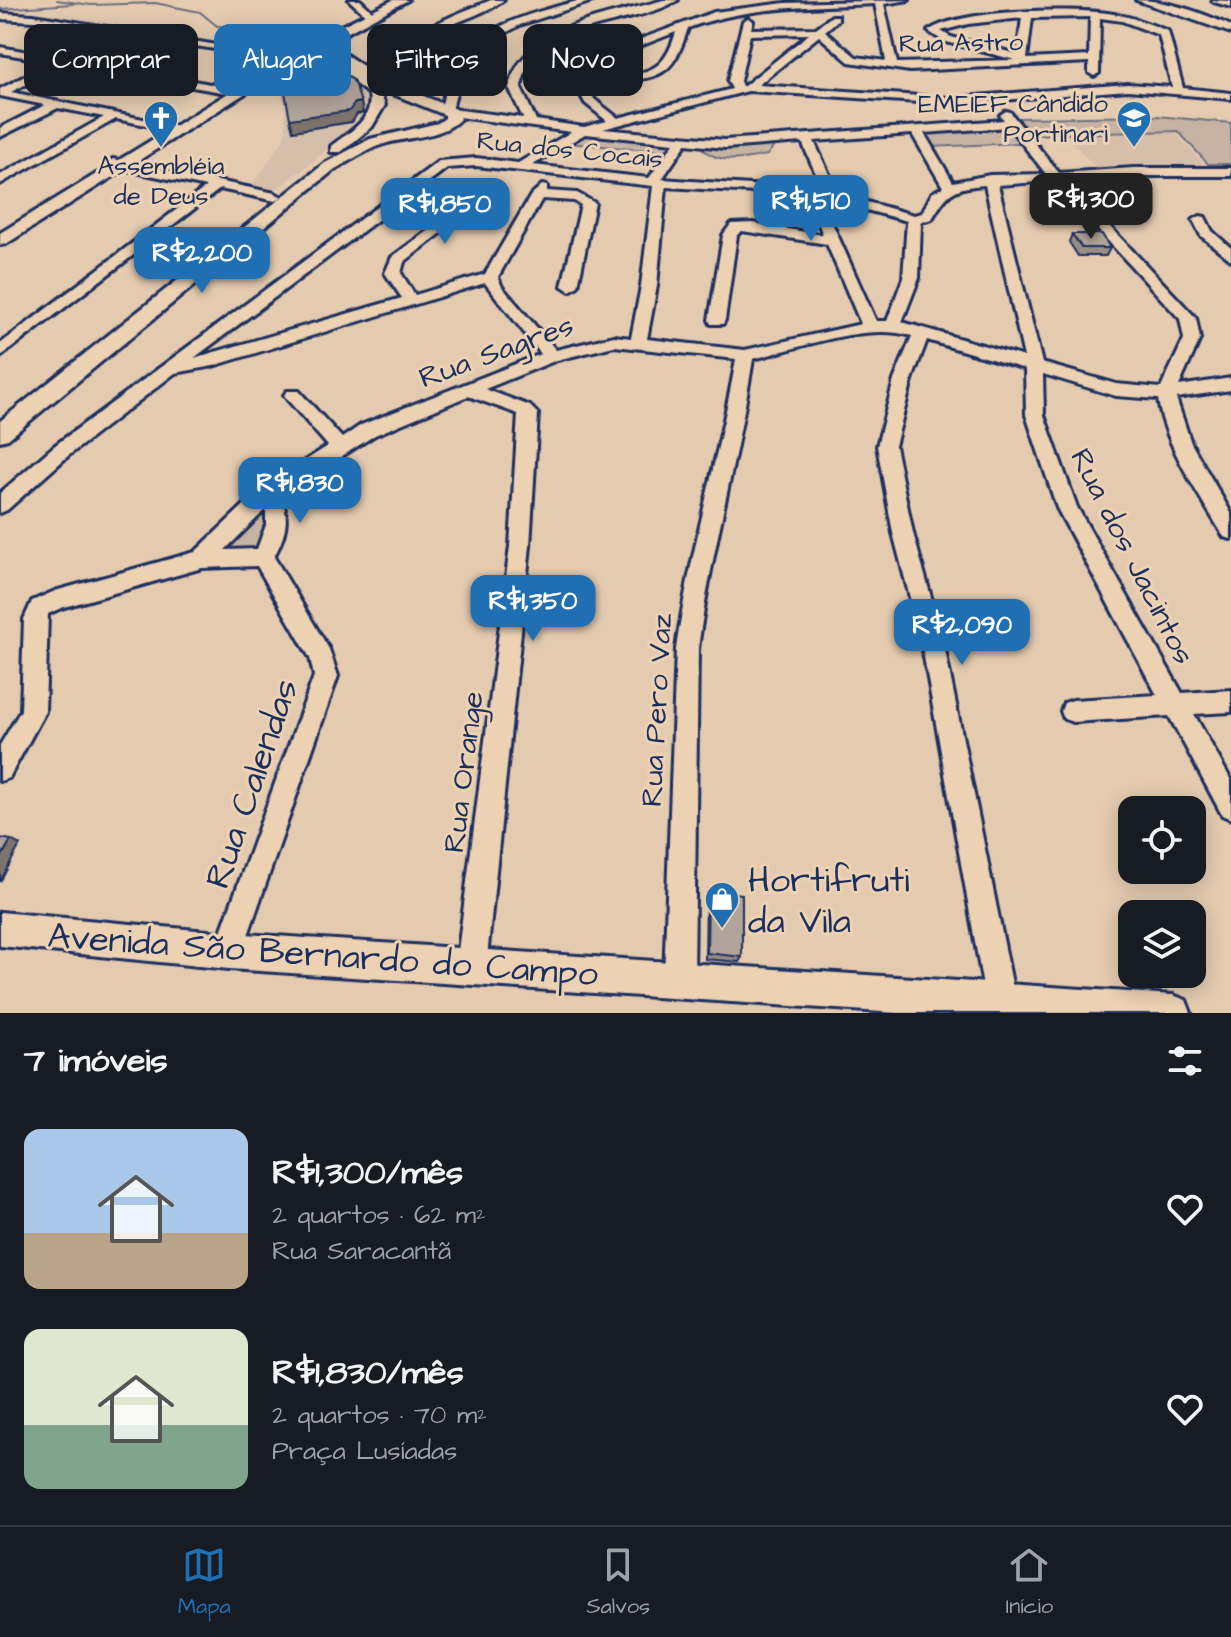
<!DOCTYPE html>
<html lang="pt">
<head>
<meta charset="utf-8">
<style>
  body { margin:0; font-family:"Architects Daughter",sans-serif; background:#242831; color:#f1f3f6; height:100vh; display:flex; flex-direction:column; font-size:30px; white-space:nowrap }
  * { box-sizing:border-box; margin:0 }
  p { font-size:26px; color:#9ea1a6 }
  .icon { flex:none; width:44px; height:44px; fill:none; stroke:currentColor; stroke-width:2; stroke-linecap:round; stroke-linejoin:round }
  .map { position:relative; height:1013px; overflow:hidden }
  .drawer { display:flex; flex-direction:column; background:#171b24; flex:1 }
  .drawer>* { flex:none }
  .hud { position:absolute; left:24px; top:24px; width:800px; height:72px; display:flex; gap:16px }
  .fabs { position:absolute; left:1118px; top:796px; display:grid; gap:16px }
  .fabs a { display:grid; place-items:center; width:88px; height:88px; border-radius:16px; background:#171b24; box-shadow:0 4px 20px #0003; font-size:40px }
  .price { position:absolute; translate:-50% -68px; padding:0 18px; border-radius:16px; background:#1f6fb2; color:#fff; font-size:26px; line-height:52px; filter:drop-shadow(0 2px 4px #0008) }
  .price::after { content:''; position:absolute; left:50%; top:48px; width:24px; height:18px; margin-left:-12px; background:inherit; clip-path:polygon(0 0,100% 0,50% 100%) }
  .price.on { background:#222; color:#fff }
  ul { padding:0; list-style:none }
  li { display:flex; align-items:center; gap:24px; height:200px; padding:0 24px }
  li span { display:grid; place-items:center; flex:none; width:224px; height:160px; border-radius:16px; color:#555 }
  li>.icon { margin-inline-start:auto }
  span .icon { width:96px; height:96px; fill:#fffc; stroke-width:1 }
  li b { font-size:34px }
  h2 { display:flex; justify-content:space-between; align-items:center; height:96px; padding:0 24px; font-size:34px }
  .tag { padding:0 28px; border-radius:16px; background:#171b24; box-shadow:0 4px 20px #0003; font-size:28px; line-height:72px }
  .tag.on { background:#1f6fb2; color:#fff }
  .tab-bar { display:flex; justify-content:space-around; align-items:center; height:112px; border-top:2px solid #363941; background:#171b24; font-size:22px; color:#9ea1a6 }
  .tab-bar a { display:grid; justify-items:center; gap:4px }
  .tab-bar .on { color:#1f6fb2 }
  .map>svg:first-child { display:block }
  .built { fill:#d5bfaa }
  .green { fill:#c6b3a4; stroke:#707181; stroke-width:2 }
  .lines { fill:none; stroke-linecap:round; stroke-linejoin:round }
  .stream { stroke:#6a6c7f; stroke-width:2 }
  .minor-casing { stroke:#1b2f5e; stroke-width:6 }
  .major-casing { stroke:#1b2f5e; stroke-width:6 }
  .minor { fill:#ecd1b3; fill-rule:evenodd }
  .major { fill:#ecd1b3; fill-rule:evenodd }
  .wall { fill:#988d85; stroke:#1b2f5e; stroke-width:2 }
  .shaded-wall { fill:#7c736c; stroke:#1b2f5e; stroke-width:2 }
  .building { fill:#b1a49b; stroke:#1b2f5e; stroke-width:2 }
  .labels { text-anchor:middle; stroke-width:6; stroke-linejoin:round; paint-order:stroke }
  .far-street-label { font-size:26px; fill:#1b2f5e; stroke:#ecd1b3 }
  .far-poi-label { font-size:26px; fill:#1b2f5e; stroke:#ecd1b3; text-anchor:end }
  .street-label { font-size:30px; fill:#1b2f5e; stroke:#ecd1b3 }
  .near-street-label { font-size:36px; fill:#1b2f5e; stroke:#ecd1b3 }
  .near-poi-label { font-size:36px; fill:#1b2f5e; stroke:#ecd1b3; text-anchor:start }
</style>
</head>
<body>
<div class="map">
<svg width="1231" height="1013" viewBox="0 0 1231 1013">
  <rect width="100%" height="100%" fill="#e4cbb0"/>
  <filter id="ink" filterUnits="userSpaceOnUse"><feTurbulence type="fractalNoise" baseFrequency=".0125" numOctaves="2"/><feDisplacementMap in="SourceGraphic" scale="16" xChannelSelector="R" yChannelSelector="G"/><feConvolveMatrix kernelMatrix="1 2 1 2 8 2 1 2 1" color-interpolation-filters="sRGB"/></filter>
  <g filter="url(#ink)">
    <g class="built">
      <path d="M 319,65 L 361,88 L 369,109 L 350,132 L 276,190 L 251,187 L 283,140 L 286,128 L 284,103 L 279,90 Z"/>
      <path d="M 1091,131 L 1173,131 L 1207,167 L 1098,170 L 1064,134 Z"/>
    </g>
    <g class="green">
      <path d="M 1157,116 L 1231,123 L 1231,164 L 1208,164 L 1178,131 L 1028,135 L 1019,118 Z"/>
      <path d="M 1004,127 L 1010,128 L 1019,143 L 930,147 L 922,133 Z"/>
      <path d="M 584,134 L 673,143 L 674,144 L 671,152 L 566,143 Z"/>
      <path d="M 775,145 L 767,155 C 746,159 719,165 703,149 L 707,146 Z"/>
      <path d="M 266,503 L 271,517 L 259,551 L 215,553 Z"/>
    </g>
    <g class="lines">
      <g class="stream">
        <path d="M 57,0 L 91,5 L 155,3 L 200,12 L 217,26 L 277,31"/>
        <path d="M 0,9 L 73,4"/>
      </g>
      <g class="minor-casing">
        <g id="minor">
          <path d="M 349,0 L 360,0 L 375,14 L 367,16 Z"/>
          <path d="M 491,0 L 504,0 C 464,28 400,27 395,88 L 385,90 C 374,41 456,15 491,0 Z"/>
          <path d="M 581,0 L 596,0 L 520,25 L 486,44 L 462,70 L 452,109 L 523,118 L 509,88 C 522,25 611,16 663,0 L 678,0 C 631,29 533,19 521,88 L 536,120 L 584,127 L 607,121 L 585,103 L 575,84 L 583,64 L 595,56 L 714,12 L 785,3 L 909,0 L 884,4 L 897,63 L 1015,60 L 943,41 L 928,31 C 959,9 1075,7 1114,14 C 1132,17 1150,24 1168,31 L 1183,88 L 1231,93 L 1231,99 L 1128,90 L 950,104 L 748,91 L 603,129 L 725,140 L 1004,120 L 1000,115 L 1006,111 L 1010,112 L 1059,173 L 1134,168 L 1231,168 L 1231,176 L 1134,176 L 1066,180 L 1196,318 L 1200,339 L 1179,386 L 1231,378 L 1231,390 L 1176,398 L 1191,443 L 1231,513 L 1231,539 L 1224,537 C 1201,498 1164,444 1158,399 L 1116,396 L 1043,374 L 1044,415 L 1077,507 L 1182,693 L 1231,690 L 1231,712 L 1194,714 L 1231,780 L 1231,819 L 1222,815 L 1169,716 L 1073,722 L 1064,719 L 1061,711 L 1064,703 L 1073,700 L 1157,695 L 1057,508 L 1026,415 L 1025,369 L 927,340 L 912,380 L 895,446 L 913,533 L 943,640 L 1016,1003 L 1012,1013 L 990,1013 L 986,1003 L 921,640 L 893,533 L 877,446 L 894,380 L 912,336 C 866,322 800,348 753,359 C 738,456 711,551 698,649 L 694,978 L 690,989 L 679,993 L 668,989 L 664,978 L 676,649 C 690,551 719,457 736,359 L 614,346 L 557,360 L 485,389 L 530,406 L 538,414 L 530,546 L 486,967 L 481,977 L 471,982 L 461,977 L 456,967 L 510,546 L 518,414 L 468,396 L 375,435 L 280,496 C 291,518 285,536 274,557 L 329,649 L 338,676 L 239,961 L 229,966 L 219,961 L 214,951 L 314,676 L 310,658 L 257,566 L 202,568 L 61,608 L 48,614 L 45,712 L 9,778 L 0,781 L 0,745 L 21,710 L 24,619 L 32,601 L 55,591 L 195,552 L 262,488 L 328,446 L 287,399 L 284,395 L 287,391 L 299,391 L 342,438 L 361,425 L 541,354 L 485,283 L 213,366 L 175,373 L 68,456 L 7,510 L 0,513 L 0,493 L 54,446 L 439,161 L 476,158 L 518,163 L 571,132 L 451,116 L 439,111 C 446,98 444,82 452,69 C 479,24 534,13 581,0 ZM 875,4 L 886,61 L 856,57 L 825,31 L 838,20 L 838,16 L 832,16 L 816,28 L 751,29 L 753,21 L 748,18 L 743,21 L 728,81 L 732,89 L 618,118 L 594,99 L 587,84 L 592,68 L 599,64 L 621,80 C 665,80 675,69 688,28 C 747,6 812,7 875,4 ZM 1090,17 L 1089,56 L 1027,59 L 1032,18 ZM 1022,18 L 1017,54 L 951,37 L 941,31 L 968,24 ZM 1100,18 L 1122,21 L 1159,35 L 1172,87 L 1128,84 L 950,98 L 758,85 L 819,36 L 849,62 L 910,71 L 1089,62 L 1089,73 L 1094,76 L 1099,73 ZM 676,32 C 667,62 656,74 624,74 L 607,59 ZM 809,34 L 744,86 L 742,86 L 740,81 L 750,35 ZM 1009,127 L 1046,174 L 990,175 L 953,182 L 924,133 ZM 585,134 L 674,143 L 649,178 L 533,165 ZM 912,134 L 943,187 L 932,193 L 922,213 L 914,215 L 838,194 L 814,141 ZM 802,142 L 823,190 L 662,179 L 686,144 L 725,148 ZM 476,166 L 653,186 L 641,286 L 631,338 L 614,336 L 556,350 L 502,287 L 498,277 L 542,199 L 574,201 L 581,205 L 562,286 L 570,291 L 578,286 L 595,203 L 577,193 L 547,191 L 547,186 L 542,185 L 531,195 L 485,274 L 415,295 L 401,273 L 404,262 L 489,196 L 491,193 L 484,189 L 392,257 L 385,273 L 402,298 L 194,358 L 447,168 ZM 1053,181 L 1180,319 L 1184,339 L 1161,388 L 1116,384 L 1042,363 L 998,185 ZM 985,185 L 1024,357 L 902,322 L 919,278 L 921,222 L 932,219 C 947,193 953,187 985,185 ZM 666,187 L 811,195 L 824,199 L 819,225 L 823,235 L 753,223 L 731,224 L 723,235 L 709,320 L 711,324 L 723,324 L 725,320 L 737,235 L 742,231 L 827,244 L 861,324 L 745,350 L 647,339 L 657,286 ZM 837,202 L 907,221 L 903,278 L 887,321 L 876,321 L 833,225 ZM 266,509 L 266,525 L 257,549 L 225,550 Z"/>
          <path d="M 1136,0 C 1167,0 1203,13 1231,26 L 1231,33 Z"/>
          <path d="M 1212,0 L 1231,1 L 1231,7 L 1214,2 Z"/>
          <path d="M 0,13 L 33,15 L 291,57 L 286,60 L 33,21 L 0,19 Z"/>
          <path d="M 0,47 L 239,89 L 245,92 L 239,95 L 64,65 L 11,92 L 187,128 L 181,132 L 116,119 L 0,184 L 0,175 L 104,117 L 58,108 L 0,137 L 0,128 L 45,105 L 0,96 L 0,89 L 52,62 L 0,53 Z"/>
          <path d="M 113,159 L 275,193 L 282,197 L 275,201 L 220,189 L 0,357 L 0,344 L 206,187 L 108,166 L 107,163 Z"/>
          <path d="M 1200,216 L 1205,217 L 1212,231 L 1231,248 L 1231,260 L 1201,236 L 1193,220 Z"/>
        </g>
      </g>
      <g class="major-casing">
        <g id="major">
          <path d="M 393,0 L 408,0 L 328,43 L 386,81 L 456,109 L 460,119 C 441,139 406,136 381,145 C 366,150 350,161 335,169 L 8,439 L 0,441 L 0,421 L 325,163 L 370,139 L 438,123 L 445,118 L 445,115 L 378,88 L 385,105 L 372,127 L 341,152 L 331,152 L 331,146 C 349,132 374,120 369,94 L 346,77 L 295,62 L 6,244 L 0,245 L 0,233 L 282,60 L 281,54 L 291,54 L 308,44 L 308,38 L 317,38 ZM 319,48 L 346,68 L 304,57 Z"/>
          <path d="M 0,912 L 229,933 L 1173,995 L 1186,1000 L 1191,1013 L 897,1013 L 229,969 L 0,946 Z"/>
        </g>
      </g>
      <use href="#minor" class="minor"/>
      <use href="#major" class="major"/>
    </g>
    <g class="wall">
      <path d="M 1072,234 L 1110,248 L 1106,256 L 1078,256 L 1069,242 Z"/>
      <path d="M 708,891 L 742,957 L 739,962 L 705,959 L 706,898 Z"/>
    </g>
    <g class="shaded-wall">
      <path d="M 361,102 L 363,113 L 357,114 L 352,122 L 293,131 L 290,119 Z"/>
      <path d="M 11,840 L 20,845 L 0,882 L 0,859 Z"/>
    </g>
    <g class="building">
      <path d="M 314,66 L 333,66 L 353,80 L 361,102 L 355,103 L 349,111 L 290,119 L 283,82 L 309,78 L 309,70 L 314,70 Z"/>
      <path d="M 1072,234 L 1102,234 L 1110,248 L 1082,248 Z"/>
      <path d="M 0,838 L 11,840 L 0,859 Z"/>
      <path d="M 708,891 L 742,894 L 742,957 L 707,953 Z"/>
    </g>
  </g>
  <defs>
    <g id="church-pin" transform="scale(1.8)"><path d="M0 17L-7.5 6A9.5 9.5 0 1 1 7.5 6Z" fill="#1f6fb2" stroke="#ecd1b3"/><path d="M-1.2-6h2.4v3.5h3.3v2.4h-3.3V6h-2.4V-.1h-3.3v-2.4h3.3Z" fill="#fff"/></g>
    <g id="school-pin" transform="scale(1.8)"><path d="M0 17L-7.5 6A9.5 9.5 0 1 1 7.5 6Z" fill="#1f6fb2" stroke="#ecd1b3"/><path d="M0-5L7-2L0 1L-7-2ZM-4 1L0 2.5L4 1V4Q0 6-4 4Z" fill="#fff"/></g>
    <g id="shop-pin" transform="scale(1.8)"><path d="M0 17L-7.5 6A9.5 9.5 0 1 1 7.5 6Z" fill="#1f6fb2" stroke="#ecd1b3"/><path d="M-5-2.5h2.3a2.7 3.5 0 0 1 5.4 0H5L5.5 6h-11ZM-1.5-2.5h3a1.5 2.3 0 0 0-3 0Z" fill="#fff"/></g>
  </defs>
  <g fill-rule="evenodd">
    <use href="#church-pin" x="161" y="118"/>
    <use href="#school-pin" x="1134" y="118"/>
    <use href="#shop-pin" x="722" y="899"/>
  </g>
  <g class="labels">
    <g class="far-street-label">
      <text transform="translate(961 42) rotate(-1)" y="9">Rua Astro</text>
      <text transform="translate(570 149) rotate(6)" y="9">Rua dos Cocais</text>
    </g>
    <g class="far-poi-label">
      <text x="1108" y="112">EMEIEF Cândido<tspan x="1108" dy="30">Portinari</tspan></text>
      <text x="161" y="174" text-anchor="middle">Assembléia<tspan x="161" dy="30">de Deus</tspan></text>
    </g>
    <g class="street-label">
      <text transform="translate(496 351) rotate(-20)" y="10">Rua Sagres</text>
      <text transform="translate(1133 556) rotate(63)" y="10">Rua dos Jacintos</text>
      <text transform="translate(656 710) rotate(-87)" y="10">Rua Pero Vaz</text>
      <text transform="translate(463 772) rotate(-83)" y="10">Rua Orange</text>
    </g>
    <g class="near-street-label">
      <text transform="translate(250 783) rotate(-71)" y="13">Rua Calendas</text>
      <text transform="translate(323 953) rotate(4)" y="13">Avenida São Bernardo do Campo</text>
    </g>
    <g class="near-poi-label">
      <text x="748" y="891">Hortifruti<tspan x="748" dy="41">da Vila</tspan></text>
    </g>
  </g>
</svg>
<div class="fabs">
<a><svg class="icon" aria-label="locate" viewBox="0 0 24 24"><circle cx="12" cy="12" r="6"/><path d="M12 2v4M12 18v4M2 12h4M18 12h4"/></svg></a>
<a><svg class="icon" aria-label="layers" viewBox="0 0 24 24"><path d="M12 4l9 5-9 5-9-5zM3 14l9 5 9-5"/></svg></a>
</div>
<b class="price on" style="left:1091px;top:241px">R$1,300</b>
<b class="price" style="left:811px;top:243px">R$1,510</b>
<b class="price" style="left:445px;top:246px">R$1,850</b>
<b class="price" style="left:202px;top:295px">R$2,200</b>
<b class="price" style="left:300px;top:525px">R$1,830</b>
<b class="price" style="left:533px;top:643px">R$1,350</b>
<b class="price" style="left:962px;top:667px">R$2,090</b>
<div class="hud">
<a class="tag">Comprar</a>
<a class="tag on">Alugar</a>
<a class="tag">Filtros</a>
<a class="tag">Novo</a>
</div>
</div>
<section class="drawer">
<h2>7 imóveis<svg class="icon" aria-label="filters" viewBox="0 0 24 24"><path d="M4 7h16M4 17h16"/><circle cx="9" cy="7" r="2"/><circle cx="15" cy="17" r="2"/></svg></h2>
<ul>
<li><span style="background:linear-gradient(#a9c7e8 65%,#b9a48a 0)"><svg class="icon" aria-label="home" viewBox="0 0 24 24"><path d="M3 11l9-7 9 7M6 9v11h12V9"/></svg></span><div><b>R$1,300/mês</b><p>2 quartos · 62 m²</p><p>Rua Saracantã</p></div><svg class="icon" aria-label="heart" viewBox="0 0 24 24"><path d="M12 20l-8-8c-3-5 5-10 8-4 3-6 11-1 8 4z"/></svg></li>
<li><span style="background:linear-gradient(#dfe7d0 60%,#7fa58c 0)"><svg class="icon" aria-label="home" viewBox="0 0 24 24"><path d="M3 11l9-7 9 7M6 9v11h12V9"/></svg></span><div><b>R$1,830/mês</b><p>2 quartos · 70 m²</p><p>Praça Lusíadas</p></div><svg class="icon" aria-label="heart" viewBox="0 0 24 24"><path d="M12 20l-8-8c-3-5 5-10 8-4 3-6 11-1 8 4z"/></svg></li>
</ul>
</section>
<nav class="tab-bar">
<a class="on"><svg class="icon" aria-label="map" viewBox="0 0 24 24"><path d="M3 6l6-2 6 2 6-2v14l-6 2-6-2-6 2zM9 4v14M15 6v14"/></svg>Mapa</a>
<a><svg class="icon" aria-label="saved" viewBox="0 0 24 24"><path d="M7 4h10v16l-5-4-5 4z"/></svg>Salvos</a>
<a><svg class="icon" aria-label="home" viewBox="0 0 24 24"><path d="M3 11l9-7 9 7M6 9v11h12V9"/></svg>Início</a>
</nav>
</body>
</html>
